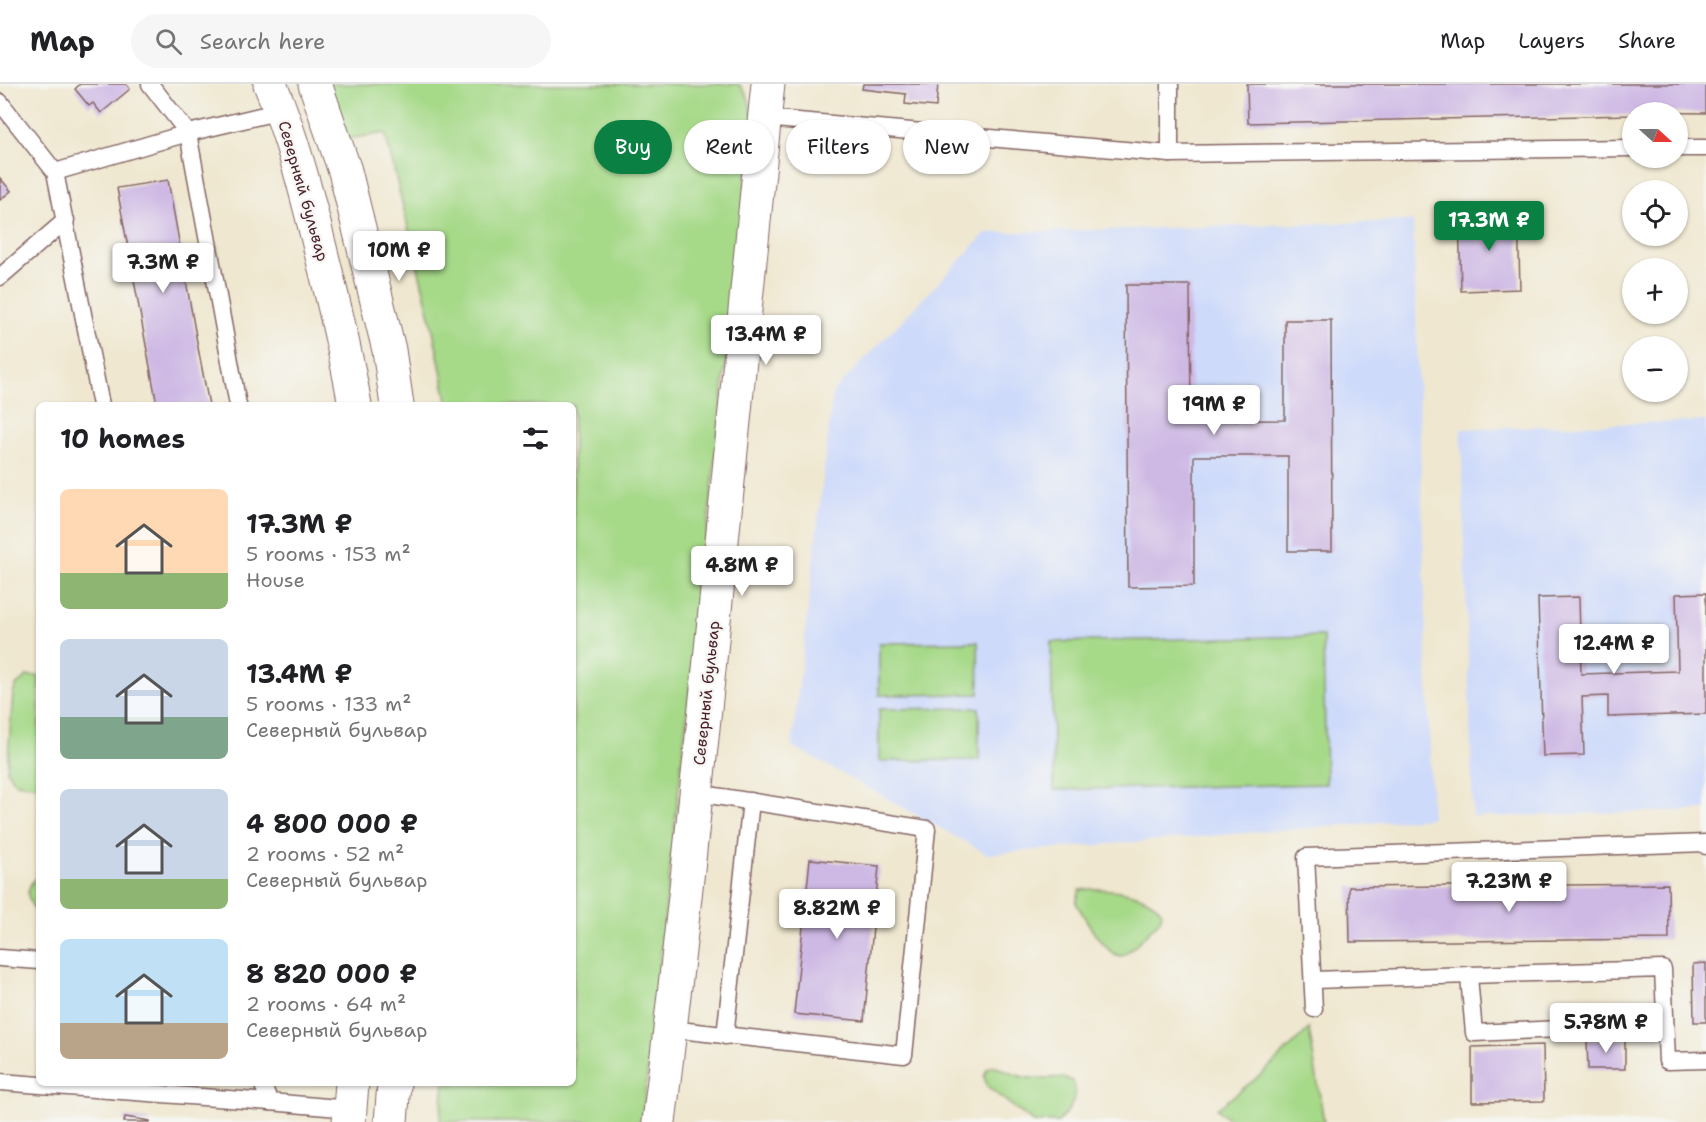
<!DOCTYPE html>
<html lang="en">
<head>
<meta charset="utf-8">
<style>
  body { margin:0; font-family:"Shantell Sans",sans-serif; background:#f6f6f6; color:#202124; height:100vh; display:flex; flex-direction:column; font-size:22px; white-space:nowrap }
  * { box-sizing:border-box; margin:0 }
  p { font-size:20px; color:#757577 }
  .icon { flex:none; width:33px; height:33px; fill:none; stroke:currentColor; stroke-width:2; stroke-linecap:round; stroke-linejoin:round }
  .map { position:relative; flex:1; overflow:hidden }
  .sheet { position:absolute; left:36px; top:318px; width:540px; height:684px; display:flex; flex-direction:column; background:#fff; border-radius:9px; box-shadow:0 2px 4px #0004 }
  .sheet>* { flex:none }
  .guide { position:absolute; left:594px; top:36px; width:570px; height:54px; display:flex; gap:12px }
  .needle { width:39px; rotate:111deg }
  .controls { position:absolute; left:1622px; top:18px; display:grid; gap:12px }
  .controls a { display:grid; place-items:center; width:66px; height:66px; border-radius:50%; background:#fff; box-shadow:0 2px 4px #0004; font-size:30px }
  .price { position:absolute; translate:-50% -51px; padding:0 14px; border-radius:6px; background:#fff; color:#222; font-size:20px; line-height:39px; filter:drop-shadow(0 2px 3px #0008) }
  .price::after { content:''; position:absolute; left:50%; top:36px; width:18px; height:14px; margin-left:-9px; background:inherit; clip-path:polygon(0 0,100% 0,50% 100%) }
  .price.selected { background:#0b8043; color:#fff }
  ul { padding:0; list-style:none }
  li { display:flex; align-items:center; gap:18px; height:150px; padding:0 24px }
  li span { display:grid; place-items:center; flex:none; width:168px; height:120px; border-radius:9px; color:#555 }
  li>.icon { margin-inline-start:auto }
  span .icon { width:72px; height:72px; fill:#fffc; stroke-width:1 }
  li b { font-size:26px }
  h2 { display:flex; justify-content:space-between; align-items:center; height:72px; padding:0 24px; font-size:26px }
  .pill { padding:0 21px; border-radius:27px; background:#fff; box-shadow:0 2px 4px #0004; font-size:21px; line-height:54px }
  .pill.selected { background:#0b8043; color:#fff }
  header { display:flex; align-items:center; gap:36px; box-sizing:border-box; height:84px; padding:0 30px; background:#fff; border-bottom:2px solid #e0e0e0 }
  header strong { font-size:28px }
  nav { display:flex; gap:33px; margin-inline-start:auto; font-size:21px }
  .search { width:420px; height:54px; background:#f6f6f6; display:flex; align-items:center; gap:15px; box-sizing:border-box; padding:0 21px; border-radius:33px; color:#757577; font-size:22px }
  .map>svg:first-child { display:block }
  .built { fill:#cedafa }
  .green { fill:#a6d988; stroke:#787c5a; stroke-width:1.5 }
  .building { fill:#ceb8e4 }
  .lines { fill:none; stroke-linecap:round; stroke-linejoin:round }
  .service-casing { stroke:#846564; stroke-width:19 }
  .secondary-casing { stroke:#846564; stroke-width:35 }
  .service { stroke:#fff; stroke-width:16 }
  .secondary { stroke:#fff; stroke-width:33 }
  .labels { text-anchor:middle; stroke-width:5; stroke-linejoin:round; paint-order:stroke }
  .street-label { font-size:16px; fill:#4a1f2b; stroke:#f6f6f2 }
</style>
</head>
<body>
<header>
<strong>Map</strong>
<div class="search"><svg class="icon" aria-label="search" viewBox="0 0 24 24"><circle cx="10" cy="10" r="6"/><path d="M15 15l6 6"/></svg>Search here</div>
<nav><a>Map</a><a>Layers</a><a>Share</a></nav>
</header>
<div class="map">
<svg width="1706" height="1038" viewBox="0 0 1706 1038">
  <rect width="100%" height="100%" fill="#f6f6f2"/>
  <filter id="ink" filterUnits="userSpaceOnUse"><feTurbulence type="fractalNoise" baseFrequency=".0167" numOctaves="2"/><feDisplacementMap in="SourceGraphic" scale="12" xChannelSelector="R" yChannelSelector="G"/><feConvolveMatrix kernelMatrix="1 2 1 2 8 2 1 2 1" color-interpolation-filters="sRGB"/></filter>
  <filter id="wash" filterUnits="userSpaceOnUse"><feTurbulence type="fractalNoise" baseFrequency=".008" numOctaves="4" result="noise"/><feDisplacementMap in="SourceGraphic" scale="24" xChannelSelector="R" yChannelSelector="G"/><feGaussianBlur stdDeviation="1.35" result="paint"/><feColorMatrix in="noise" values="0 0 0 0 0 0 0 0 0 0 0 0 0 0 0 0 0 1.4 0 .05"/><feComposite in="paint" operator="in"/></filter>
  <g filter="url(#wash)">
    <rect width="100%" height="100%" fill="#efe7cf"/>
    <g class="built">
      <path d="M 1413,137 L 1432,734 L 987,770 L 792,662 L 833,308 L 986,149 Z"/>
      <path d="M 1706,337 L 1706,726 L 1473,733 L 1461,345 Z"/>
    </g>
    <g class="green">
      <path d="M 328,0 L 739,0 L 748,13 L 753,33 L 642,1038 L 440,1038 L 444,999 L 573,999 L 573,321 L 448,321 L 431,236 L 385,49 L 347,55 Z"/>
      <path d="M 1323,552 L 1326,700 L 1054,706 L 1051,558 Z"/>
      <path d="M 978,558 L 979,610 L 879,611 L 879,559 Z"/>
      <path d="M 27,592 L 39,592 L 39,702 L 16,699 L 7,687 L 13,609 L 16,602 Z"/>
      <path d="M 979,624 L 979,676 L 879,677 L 879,625 Z"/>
      <path d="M 39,791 L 39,830 C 25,817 24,803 39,791 Z"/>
      <path d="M 1093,805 C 1113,805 1151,809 1162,829 L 1160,836 L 1134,863 L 1122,872 L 1117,871 L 1112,869 L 1094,849 L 1076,819 L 1080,806 Z"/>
      <path d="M 1309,945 L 1324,1038 L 1233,1038 L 1217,1025 L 1263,989 Z"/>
      <path d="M 993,982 C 1005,986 1017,993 1030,994 C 1048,996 1054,990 1073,997 C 1079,1013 1070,1026 1058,1038 L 1033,1038 L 988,1003 L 984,993 L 987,985 Z"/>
    </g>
    <g id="blocks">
      <g class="building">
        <path d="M 80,0 L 126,0 L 130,5 L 101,29 L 93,19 L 89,22 L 75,5 Z"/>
        <path d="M 863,0 L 938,0 L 936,23 L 905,20 L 906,10 L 862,5 Z"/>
        <path d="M 1247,0 L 1706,0 L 1706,29 L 1632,28 L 1632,31 L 1248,39 Z"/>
        <path d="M 0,94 L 11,107 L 0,116 Z"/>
        <path d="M 168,96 L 199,269 L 209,321 L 157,321 L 117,104 Z"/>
        <path d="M 1518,129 L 1520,205 L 1461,207 L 1459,130 Z"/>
        <path d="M 1126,201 L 1190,201 L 1191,337 L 1285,336 L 1285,236 L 1331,236 L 1332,467 L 1288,467 L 1288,372 L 1194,372 L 1194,502 L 1128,503 Z"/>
        <path d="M 1706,509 L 1706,630 L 1608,633 L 1608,612 L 1582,613 L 1584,671 L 1543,672 L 1538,514 L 1579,513 L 1581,590 L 1678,587 L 1676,510 Z"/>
        <path d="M 810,775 L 879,782 L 864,937 L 794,930 Z"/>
        <path d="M 1668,800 L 1669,855 L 1350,858 L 1349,803 Z"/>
        <path d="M 1706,879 L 1706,938 L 1694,938 L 1693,880 Z"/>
        <path d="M 1625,955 L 1625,985 L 1588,985 L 1587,956 Z"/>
        <path d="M 1543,961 L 1544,1017 L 1472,1018 L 1472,963 Z"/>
        <path d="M 125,1033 L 150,1037 L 150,1038 L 124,1038 Z"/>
      </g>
    </g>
  </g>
  <g filter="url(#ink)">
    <use href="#blocks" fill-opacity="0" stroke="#846564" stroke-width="1.5"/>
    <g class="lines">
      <g class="service-casing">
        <g id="service">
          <path d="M 150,0 L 188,49 L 238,321"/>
          <path d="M 0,18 L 55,88 L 101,321"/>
          <path d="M 764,34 L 1170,70 L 1170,0"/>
          <path d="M 1677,64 L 1706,64"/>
          <path d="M 1170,70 L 1632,64"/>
          <path d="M 55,88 L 188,49 L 281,27"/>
          <path d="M 0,193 L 66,136"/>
          <path d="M 0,874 L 39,877"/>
          <path d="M 1469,893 L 1474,949 L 1664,940"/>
          <path d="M 1313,896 L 1663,885 L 1667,977 L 1706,976"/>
          <path d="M 1314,925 L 1306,773 L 1706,759 L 1706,762"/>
          <path d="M 670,945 L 904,971 L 927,745 L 696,709"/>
          <path d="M 725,952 L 751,717"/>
          <path d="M 0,998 L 270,1018"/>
          <path d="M 262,999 L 270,1018 L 350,1025"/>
        </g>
      </g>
      <g class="secondary-casing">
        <g id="secondary">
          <path d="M 270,0 C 293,54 307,111 321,168 C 334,219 346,269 355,321"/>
          <path d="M 315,0 L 345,87 L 389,266 L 397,321"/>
          <path d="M 349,1038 L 352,999"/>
          <path d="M 391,1038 L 394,999"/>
          <path d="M 659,1038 C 701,693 732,346 768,0"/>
        </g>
      </g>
      <use href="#service" class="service"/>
      <use href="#secondary" class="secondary"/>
    </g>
  </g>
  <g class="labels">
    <g class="street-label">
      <text transform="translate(304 107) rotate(74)" y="6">Северный бульвар</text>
      <text transform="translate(706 609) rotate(-84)" y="6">Северный бульвар</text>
    </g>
  </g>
</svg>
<div class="controls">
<a><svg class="needle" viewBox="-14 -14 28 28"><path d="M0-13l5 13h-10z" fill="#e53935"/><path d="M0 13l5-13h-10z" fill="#757577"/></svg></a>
<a><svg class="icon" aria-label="locate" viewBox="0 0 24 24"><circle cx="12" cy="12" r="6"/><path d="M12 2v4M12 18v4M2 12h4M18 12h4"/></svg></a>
<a>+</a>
<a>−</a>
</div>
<b class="price selected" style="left:1489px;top:168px">17.3M ₽</b>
<b class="price" style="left:399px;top:198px">10M ₽</b>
<b class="price" style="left:163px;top:210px">7.3M ₽</b>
<b class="price" style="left:766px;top:282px">13.4M ₽</b>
<b class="price" style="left:1214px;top:352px">19M ₽</b>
<b class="price" style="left:742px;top:513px">4.8M ₽</b>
<b class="price" style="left:1614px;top:591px">12.4M ₽</b>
<b class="price" style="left:1509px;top:829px">7.23M ₽</b>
<b class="price" style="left:837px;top:856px">8.82M ₽</b>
<b class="price" style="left:1606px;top:970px">5.78M ₽</b>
<div class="guide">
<a class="pill selected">Buy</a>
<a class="pill">Rent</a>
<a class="pill">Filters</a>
<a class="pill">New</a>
</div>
<section class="sheet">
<h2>10 homes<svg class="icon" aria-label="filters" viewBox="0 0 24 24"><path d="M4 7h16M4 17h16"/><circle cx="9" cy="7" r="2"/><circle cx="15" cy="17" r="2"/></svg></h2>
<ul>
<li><span style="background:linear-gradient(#ffd9b3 70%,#8fb573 0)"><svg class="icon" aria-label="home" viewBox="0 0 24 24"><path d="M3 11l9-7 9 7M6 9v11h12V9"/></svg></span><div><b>17.3M ₽</b><p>5 rooms · 153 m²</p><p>House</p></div></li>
<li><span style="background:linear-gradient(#c9d6e8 65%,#7fa58c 0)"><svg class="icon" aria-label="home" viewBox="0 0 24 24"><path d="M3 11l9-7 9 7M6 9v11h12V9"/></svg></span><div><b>13.4M ₽</b><p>5 rooms · 133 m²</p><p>Северный бульвар</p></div></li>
<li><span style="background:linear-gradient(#c9d6e8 75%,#8fb573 0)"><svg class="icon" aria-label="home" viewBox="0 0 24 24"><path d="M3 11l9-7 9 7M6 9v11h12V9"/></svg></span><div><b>4 800 000 ₽</b><p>2 rooms · 52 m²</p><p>Северный бульвар</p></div></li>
<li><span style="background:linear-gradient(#bfe0f5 70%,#b9a48a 0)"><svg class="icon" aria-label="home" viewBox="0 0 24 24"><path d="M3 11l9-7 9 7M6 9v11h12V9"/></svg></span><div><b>8 820 000 ₽</b><p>2 rooms · 64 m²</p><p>Северный бульвар</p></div></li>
</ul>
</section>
</div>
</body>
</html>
